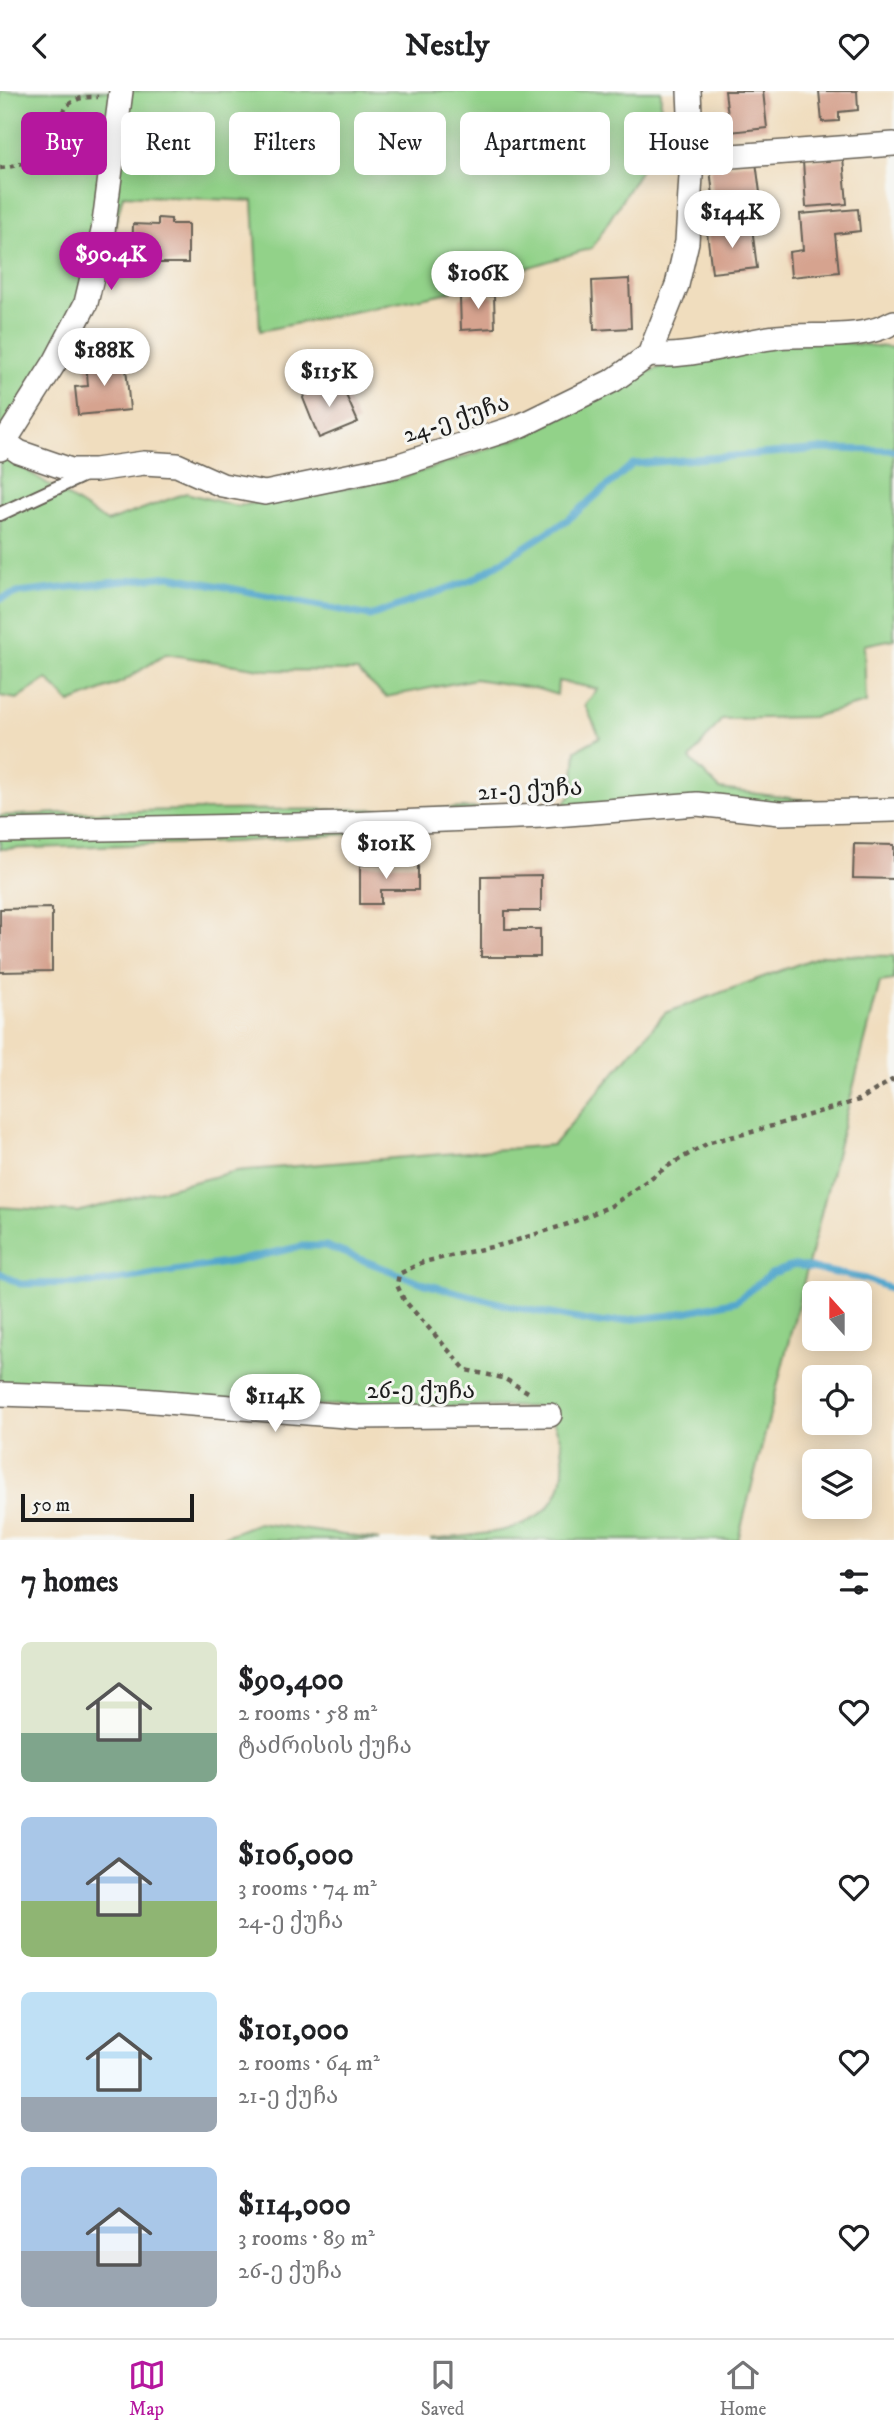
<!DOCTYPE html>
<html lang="en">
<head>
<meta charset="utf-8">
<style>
  body { margin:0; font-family:"IM FELL DW Pica","Noto Serif Georgian",serif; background:#f6f6f6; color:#202124; height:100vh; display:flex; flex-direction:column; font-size:26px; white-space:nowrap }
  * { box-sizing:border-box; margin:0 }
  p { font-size:23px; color:#757577 }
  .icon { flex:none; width:38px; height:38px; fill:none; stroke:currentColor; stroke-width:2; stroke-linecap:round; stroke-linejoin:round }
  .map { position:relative; height:1449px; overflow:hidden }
  .sheet { display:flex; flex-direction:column; background:#fff; flex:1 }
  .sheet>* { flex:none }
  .hud { position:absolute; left:21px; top:21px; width:852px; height:63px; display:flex; gap:14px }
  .needle { width:46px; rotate:339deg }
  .controls { position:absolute; left:802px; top:1190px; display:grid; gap:14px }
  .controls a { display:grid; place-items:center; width:70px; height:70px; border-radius:10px; background:#fff; box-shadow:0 4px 18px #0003; font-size:35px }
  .scale { position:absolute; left:21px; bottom:18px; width:173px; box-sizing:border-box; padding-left:7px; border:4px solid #1c1c1c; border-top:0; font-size:19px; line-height:24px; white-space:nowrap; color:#1c1c1c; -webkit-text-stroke:5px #f6f6f2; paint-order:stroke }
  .price { position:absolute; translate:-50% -60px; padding:0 16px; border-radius:24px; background:#fff; color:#222; font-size:23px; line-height:46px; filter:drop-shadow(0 2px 4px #0008) }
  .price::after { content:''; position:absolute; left:50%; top:42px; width:21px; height:16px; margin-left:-10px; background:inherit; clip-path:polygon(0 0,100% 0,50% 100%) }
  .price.current { background:#b5179e; color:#fff }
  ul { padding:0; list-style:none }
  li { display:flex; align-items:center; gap:21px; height:175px; padding:0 21px }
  li span { display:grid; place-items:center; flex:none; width:196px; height:140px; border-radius:10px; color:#555 }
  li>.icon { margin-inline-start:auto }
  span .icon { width:84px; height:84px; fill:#fffc; stroke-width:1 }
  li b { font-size:30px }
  h2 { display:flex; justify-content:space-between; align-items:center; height:84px; padding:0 21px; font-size:30px }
  .tag { padding:0 24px; border-radius:10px; background:#fff; box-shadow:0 4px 18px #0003; font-size:24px; line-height:63px }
  .tag.current { background:#b5179e; color:#fff }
  header { display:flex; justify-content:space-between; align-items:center; height:91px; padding:0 21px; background:#fff; font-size:32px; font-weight:800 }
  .menu { display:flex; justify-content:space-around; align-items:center; height:98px; border-top:2px solid #e0e0e0; background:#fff; font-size:19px; color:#757577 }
  .menu a { display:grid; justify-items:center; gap:4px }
  .menu .current { color:#b5179e }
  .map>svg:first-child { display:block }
  .green { fill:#92d289; stroke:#577752; stroke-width:2 }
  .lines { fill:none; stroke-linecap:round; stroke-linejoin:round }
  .stream { stroke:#50a5cc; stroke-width:7 }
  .building { fill:#d6a38f }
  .service-casing { stroke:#666055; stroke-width:16 }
  .minor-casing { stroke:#666055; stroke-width:26 }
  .path { stroke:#666055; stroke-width:4.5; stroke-dasharray:5 5; stroke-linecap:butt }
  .service { stroke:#fff; stroke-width:12 }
  .minor { stroke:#fff; stroke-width:23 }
  .labels { text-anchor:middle; stroke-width:6; stroke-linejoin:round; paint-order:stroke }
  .street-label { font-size:24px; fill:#1c1c1c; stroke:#f6f6f2 }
</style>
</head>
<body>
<header><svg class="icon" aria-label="back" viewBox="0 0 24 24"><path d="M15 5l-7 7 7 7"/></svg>Nestly<svg class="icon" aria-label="heart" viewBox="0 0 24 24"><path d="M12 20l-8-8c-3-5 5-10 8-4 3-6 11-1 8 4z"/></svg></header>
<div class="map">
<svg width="894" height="1449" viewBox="0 0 894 1449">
  <rect width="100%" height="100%" fill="#f6f6f2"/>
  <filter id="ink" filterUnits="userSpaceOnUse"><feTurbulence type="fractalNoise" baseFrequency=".0143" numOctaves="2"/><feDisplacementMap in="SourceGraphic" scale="14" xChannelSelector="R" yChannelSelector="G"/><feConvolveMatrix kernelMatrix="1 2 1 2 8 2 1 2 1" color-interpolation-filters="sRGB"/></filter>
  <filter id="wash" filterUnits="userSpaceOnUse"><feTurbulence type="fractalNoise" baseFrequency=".00686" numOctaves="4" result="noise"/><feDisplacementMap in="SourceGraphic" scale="28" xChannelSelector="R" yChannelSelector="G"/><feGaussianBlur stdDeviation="1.57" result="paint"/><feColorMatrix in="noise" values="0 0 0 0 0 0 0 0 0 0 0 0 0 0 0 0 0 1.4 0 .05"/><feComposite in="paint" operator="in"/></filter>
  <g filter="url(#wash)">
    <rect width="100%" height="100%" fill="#f0ddbe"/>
    <g class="green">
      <path d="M 0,0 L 661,0 L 660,48 L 592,157 L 445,202 L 260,240 L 253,110 L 123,104 L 94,217 L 3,364 L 107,431 L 186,402 L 237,415 L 402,387 L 528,344 L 634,286 L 696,263 L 788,246 L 894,257 L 894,548 L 864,554 L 866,612 L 812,626 L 722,628 L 690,668 L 720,698 L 862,716 L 691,720 L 231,751 L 0,758 L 0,725 C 187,714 375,722 562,715 L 573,702 L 576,659 L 600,646 L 585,614 L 598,598 L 558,590 L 557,604 L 538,598 L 475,588 L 386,606 L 357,580 L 267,579 L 166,563 L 122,591 L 70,612 L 47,588 L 17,608 L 0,605 Z"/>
      <path d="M 823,864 L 894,865 L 894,889 L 880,891 L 738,1449 L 430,1449 C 493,1442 575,1442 562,1356 C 561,1343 551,1328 546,1316 L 178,1313 L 0,1297 L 0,1116 L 77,1121 L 236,1080 L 553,1054 L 665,922 Z"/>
      <path d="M 258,1432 L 379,1449 L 215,1449 Z"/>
    </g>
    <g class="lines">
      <g class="stream">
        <path d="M 0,508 L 17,502 L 170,485 L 370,525 L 474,488 L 570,427 L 633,373 L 822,358 L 894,359"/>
        <path d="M 0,1182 L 20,1193 L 97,1192 L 232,1171 L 303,1155 L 326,1155 L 425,1193 L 514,1216 L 599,1232 L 671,1224 L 736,1210 L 771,1183 L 795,1174 L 866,1188 L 894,1199"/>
      </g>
    </g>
    <g id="blocks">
      <g class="building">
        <path d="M 725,0 L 763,0 L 767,37 L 730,41 Z"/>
        <path d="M 819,0 L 857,0 L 858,19 L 839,21 L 839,30 L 822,31 Z"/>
        <path d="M 843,66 L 847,113 L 806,116 L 803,70 Z"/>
        <path d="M 756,71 L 762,117 L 715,123 L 710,77 Z"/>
        <path d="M 858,118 L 860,140 L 835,143 L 839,181 L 791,186 L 789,161 L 803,159 L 800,123 Z"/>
        <path d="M 158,127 L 171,128 L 171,133 L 188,133 L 188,172 L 132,172 L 133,133 L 158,134 Z"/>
        <path d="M 752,136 L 757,177 L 712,182 L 707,141 Z"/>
        <path d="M 629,188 L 631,237 L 594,239 L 592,190 Z"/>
        <path d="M 486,197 L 486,205 L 494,205 L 495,237 L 461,239 L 460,207 Z"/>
        <path d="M 125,266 L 130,319 L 78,324 L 75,296 L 88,295 L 86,270 Z"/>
        <path d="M 317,292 L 330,300 L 342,295 L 358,331 L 319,347 L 303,307 L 307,296 Z"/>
        <path d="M 854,753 L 894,754 L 894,788 L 853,787 Z"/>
        <path d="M 418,773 L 418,799 L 381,799 L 381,813 L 360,813 L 360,774 Z"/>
        <path d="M 541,784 L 541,820 L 505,820 L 505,838 L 540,838 L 540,866 L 481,866 L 481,785 Z"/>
        <path d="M 52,817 L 52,880 L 0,881 L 0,818 Z"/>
      </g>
    </g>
  </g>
  <g filter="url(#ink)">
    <use href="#blocks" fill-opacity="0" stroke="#666055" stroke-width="2"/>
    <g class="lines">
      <g class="service-casing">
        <path id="service" d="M 0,423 L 82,385"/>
      </g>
      <g class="minor-casing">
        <g id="minor">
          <path d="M 692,68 L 894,53"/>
          <path d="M 649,264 C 694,267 734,251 777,246 C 815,242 861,250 894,231"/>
          <path d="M 6,352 L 19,361 L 71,379 L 95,379 L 144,372 L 177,374 L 222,394 L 265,402 L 396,375 L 522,334 L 614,289 L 649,264 L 677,194 L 687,151 L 692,68 L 689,0"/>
          <path d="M 0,358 L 55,271 L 86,212 L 103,140 L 121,0"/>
          <path d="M 0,740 L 347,733 L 542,725 L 697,713 L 780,722 L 894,719"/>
          <path d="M 0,1303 L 115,1307 L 358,1326 L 550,1324"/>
        </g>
      </g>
      <g class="path">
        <path d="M 0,77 C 26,75 48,61 60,35 C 62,29 63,20 67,15 C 77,6 86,6 98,6"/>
        <path d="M 528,1301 L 503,1287 L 466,1279 L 404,1209 L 397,1194 L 399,1183 L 423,1171 L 505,1153 L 568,1133 L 611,1115 L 668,1075 L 710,1051 L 752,1041 L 859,1009 L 894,988"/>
      </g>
      <use href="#service" class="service"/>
      <use href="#minor" class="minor"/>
    </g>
  </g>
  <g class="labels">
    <g class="street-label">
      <text transform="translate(456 327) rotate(-18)" y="8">24-ე ქუჩა</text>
      <text transform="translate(530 698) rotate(-3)" y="8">21-ე ქუჩა</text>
      <text x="421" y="1307">26-ე ქუჩა</text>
    </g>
  </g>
</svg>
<div class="controls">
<a><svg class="needle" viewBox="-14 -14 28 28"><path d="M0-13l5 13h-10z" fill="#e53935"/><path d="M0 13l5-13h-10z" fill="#757577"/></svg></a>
<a><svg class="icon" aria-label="locate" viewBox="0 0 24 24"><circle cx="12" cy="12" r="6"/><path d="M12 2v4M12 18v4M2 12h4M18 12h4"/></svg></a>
<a><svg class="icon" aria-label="layers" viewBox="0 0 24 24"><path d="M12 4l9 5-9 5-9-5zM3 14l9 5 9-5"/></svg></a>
</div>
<div class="scale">50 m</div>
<b class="price" style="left:732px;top:159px">$144K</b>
<b class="price current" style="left:111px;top:201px">$90.4K</b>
<b class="price" style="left:478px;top:220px">$106K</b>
<b class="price" style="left:104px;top:297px">$188K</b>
<b class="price" style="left:329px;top:318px">$115K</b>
<b class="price" style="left:386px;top:790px">$101K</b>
<b class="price" style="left:275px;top:1343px">$114K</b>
<div class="hud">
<a class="tag current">Buy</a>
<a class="tag">Rent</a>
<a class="tag">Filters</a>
<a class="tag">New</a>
<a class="tag">Apartment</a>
<a class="tag">House</a>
</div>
</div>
<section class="sheet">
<h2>7 homes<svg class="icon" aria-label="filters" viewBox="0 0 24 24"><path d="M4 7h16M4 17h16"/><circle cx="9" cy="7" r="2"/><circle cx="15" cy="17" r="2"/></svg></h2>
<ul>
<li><span style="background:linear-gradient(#dfe7d0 65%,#7fa58c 0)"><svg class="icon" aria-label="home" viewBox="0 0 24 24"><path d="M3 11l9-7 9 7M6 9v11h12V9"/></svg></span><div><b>$90,400</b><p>2 rooms · 58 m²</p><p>ტაძრისის ქუჩა</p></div><svg class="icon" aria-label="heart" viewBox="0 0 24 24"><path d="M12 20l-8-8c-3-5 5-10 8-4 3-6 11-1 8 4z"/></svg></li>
<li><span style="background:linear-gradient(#a9c7e8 60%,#8fb573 0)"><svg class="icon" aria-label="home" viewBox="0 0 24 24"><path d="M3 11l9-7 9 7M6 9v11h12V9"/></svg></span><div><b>$106,000</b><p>3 rooms · 74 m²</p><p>24-ე ქუჩა</p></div><svg class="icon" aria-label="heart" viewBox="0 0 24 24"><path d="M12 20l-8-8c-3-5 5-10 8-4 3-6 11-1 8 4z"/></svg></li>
<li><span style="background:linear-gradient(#bfe0f5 75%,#9aa5b1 0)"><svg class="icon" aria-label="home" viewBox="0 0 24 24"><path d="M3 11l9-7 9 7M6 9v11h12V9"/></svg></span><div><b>$101,000</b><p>2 rooms · 64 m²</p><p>21-ე ქუჩა</p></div><svg class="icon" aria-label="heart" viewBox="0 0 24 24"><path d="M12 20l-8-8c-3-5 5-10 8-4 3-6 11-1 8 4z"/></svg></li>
<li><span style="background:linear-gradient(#a9c7e8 60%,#9aa5b1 0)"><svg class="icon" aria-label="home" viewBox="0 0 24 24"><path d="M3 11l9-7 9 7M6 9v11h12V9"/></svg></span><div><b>$114,000</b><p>3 rooms · 89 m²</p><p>26-ე ქუჩა</p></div><svg class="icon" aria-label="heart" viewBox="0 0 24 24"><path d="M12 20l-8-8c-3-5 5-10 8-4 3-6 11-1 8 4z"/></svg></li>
</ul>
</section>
<nav class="menu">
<a class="current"><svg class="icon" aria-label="map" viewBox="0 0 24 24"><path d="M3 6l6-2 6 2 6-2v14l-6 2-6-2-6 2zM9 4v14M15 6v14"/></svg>Map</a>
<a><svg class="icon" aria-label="saved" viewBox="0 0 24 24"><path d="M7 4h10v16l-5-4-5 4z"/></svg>Saved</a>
<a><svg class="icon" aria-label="home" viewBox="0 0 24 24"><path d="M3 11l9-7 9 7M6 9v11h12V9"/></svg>Home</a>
</nav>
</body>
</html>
